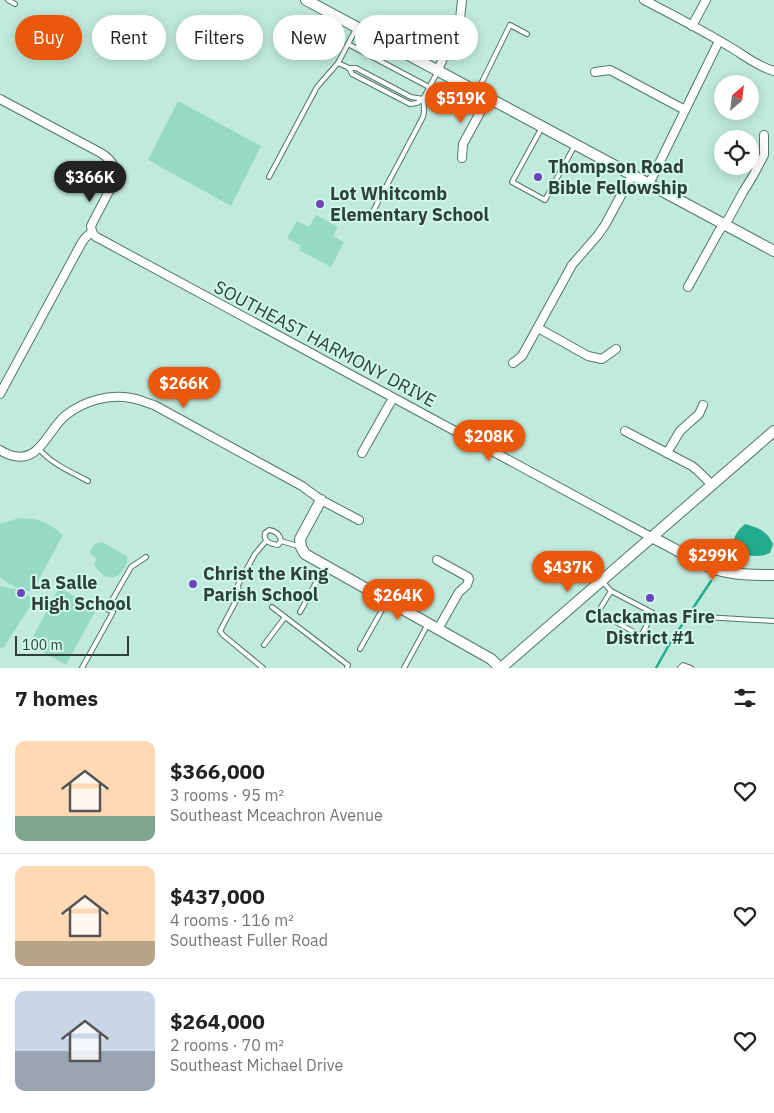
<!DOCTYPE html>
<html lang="en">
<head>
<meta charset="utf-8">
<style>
  body { margin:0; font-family:"IBM Plex Sans",sans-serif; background:#f2f2f2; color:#222; height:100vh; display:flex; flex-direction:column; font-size:19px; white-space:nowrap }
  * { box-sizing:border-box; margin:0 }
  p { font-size:16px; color:#767676 }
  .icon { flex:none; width:28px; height:28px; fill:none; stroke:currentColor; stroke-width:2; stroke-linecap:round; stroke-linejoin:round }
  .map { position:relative; height:668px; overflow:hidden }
  .drawer { display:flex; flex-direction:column; background:#fff; flex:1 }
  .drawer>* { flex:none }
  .banner { position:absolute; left:15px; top:15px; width:500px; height:45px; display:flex; gap:10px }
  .needle { width:32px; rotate:28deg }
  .fabs { position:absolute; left:714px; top:75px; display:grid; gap:10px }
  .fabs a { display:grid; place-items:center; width:45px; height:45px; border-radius:50%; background:#fff; box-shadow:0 2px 12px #0003; font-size:25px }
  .scale { position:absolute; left:15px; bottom:12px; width:114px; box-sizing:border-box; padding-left:5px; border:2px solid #2f3f3a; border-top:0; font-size:14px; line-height:18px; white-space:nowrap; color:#2f3f3a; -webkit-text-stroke:4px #cef8ea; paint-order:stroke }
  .price { position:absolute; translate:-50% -42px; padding:0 11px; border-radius:18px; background:#ea580c; color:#fff; font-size:16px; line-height:32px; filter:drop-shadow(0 1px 2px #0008) }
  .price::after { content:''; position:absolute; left:50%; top:30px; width:15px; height:11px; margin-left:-8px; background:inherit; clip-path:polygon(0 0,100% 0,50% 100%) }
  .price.active { background:#222; color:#fff }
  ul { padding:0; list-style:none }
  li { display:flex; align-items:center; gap:15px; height:125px; padding:0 15px }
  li+li { border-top:1px solid #e0e0e0 }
  li span { display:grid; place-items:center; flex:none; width:140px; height:100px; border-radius:10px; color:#555 }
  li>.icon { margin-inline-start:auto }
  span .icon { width:60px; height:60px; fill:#fffc; stroke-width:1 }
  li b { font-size:21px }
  h2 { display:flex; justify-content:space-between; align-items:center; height:60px; padding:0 15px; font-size:21px }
  .tag { padding:0 18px; border-radius:22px; background:#fff; box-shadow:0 2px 12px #0003; font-size:18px; line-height:45px }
  .tag.active { background:#ea580c; color:#fff }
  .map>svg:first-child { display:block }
  .green { fill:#96dac5 }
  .water { fill:#22ab8d }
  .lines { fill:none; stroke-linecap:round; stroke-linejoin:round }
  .stream { stroke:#22ab8d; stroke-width:2.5 }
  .lane-casing { stroke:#51766b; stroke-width:6 }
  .street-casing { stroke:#51766b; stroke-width:10 }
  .secondary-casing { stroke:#51766b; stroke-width:12 }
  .lane { stroke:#fff; stroke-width:4 }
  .street { stroke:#fff; stroke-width:8 }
  .secondary { stroke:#fff; stroke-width:10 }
  .poi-dot { fill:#6c44bd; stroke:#cef8ea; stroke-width:2 }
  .labels { text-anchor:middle; stroke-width:4; stroke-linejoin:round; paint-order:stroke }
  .poi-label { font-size:18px; font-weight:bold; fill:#2f3f3a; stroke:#cef8ea; text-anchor:start }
  .street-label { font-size:18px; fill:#2f3f3a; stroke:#cef8ea }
</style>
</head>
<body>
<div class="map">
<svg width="774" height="668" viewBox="0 0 774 668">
  <rect width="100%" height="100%" fill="#c1eadd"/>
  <g class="green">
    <path d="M 178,101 L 261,146 L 231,206 L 148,160 Z"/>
    <path d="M 316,215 L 338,227 L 333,236 L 344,242 L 331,267 L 299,250 L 301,246 L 287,238 L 297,221 L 309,227 Z"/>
    <path d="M 19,518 C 40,519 46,521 63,535 L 33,590 L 25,592 L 21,590 L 34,600 L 4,647 L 0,648 L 0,586 L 20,590 L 0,578 L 0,524 Z"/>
    <path d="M 102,542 L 127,556 C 129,565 119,580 108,577 C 102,576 97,569 94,564 L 96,560 L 95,557 L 91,554 L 90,552 C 93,545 95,543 102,542 Z"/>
    <path d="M 59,588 L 97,608 L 66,665 L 29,644 Z"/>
  </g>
  <path class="water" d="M 745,524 C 758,527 768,532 773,544 L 770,553 C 749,563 717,547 745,524 Z"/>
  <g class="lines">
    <g class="stream">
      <path d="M 727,556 L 736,548"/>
      <path d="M 656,668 L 670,643 L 711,581"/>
    </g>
    <g class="lane-casing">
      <g id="lane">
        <path d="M 8,0 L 15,4"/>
        <path d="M 356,29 L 338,63 L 349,68 L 352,74 L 410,104 L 417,103 L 423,99 L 438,71"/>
        <path d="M 348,44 L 429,87"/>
        <path d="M 349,68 L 356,68 L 411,97 L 423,99 C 424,106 425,111 423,117 L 370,217"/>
        <path d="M 477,92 L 510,25 L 527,34"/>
        <path d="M 541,129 L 512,182 L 545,200 L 575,145"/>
        <path d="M 269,177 L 317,87 L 338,63"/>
        <path d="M 39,449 C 52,464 71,472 88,481"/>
        <path d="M 269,530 C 276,531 280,534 281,541 L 278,545 C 270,544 263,541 265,533 Z"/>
        <path d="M 281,541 L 301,547"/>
        <path d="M 603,582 L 611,591 L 653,613 L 641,636 L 598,612 L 611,591"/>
        <path d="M 272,607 L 348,665 L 347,668"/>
        <path d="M 300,612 L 325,566"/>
        <path d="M 704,617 L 774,621"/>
        <path d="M 264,645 L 285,617"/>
        <path d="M 360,649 L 387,601"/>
        <path d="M 82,668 L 113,612 L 107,609 L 131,567 L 146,557"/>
        <path d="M 263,668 L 223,635 L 220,631 L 237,599 L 239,592 L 238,585 L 255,554 L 266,541"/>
        <path d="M 404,668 L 428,624"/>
        <path d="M 680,668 L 683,665 L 691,668"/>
      </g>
    </g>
    <g class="street-casing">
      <g id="street">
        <path d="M 644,0 C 673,15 702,30 730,47 C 744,55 758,67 774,71"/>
        <path d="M 692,26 L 706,0"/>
        <path d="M 438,70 L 460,19 L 462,0"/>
        <path d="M 595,72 L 610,70 L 685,110"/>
        <path d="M 0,99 L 99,152 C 121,164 117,178 106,197 C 102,205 97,214 93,222 L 91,226 L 92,232"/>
        <path d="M 462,158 L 463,144 L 488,98"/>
        <path d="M 649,184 L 719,41"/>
        <path d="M 92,232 L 96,237 L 100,239 L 651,537"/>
        <path d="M 688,287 L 719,231 L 729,218 L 743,192 L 753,176 L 764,155 L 764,135"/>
        <path d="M 538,328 L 588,356 L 602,359 L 616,349"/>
        <path d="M 513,363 L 522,356 L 572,265 L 598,235 L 605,225 L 632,175"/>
        <path d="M 0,394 L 81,244 L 85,238 L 92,232"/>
        <path d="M 625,431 L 692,466 L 697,470 L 712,485"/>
        <path d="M 0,450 C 3,452 7,454 10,455 C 40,465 48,429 66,415 C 84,401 108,394 131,398 C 139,399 146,403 154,405 L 302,486 L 321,500 L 359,520"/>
        <path d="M 362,453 L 393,398"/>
        <path d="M 667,453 L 680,431 L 699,414 L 703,405"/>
        <path d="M 437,560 L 468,577 L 469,579 L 467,585 L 459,592 L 438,629"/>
      </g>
    </g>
    <g class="secondary-casing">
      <g id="secondary">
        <path d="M 306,0 L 774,251"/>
        <path d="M 321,500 L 300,539 L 301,547 L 305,554 L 491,659 L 500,668"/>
        <path d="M 651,537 C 673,547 693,561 715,569 C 734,575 754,575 774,575"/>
        <path d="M 501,668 L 774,431"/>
      </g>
    </g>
    <use href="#lane" class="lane"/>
    <use href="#street" class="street"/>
    <use href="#secondary" class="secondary"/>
  </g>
  <g class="poi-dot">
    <circle cx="538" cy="177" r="5"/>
    <circle cx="320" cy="204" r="5"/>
    <circle cx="193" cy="584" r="5"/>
    <circle cx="21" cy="593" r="5"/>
    <circle cx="650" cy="598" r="5"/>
  </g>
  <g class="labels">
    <g class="poi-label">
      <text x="548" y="173">Thompson Road<tspan x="548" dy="21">Bible Fellowship</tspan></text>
      <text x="330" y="200">Lot Whitcomb<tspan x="330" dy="21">Elementary School</tspan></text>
      <text x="203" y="580">Christ the King<tspan x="203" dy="21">Parish School</tspan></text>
      <text x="31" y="589">La Salle<tspan x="31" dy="21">High School</tspan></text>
      <text x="650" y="623" text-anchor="middle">Clackamas Fire<tspan x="650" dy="21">District #1</tspan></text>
    </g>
    <g class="street-label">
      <text transform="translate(325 344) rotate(28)" y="6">SOUTHEAST HARMONY DRIVE</text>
    </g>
  </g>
</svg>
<div class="fabs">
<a><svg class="needle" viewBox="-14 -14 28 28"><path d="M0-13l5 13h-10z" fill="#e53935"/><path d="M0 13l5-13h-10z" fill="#767676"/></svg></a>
<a><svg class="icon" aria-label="locate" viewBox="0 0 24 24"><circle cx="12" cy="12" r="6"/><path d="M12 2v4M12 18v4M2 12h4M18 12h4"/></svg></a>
</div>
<div class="scale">100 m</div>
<b class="price" style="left:461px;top:124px">$519K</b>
<b class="price active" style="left:90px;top:203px">$366K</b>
<b class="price" style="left:184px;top:409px">$266K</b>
<b class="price" style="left:489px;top:462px">$208K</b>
<b class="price" style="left:713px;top:581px">$299K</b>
<b class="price" style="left:568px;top:593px">$437K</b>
<b class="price" style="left:398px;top:621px">$264K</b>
<div class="banner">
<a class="tag active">Buy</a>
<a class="tag">Rent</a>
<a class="tag">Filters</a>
<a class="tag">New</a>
<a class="tag">Apartment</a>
</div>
</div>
<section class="drawer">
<h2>7 homes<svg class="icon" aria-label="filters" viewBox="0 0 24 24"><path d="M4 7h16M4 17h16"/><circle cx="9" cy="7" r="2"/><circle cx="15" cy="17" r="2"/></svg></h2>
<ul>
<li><span style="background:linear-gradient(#ffd9b3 75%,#7fa58c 0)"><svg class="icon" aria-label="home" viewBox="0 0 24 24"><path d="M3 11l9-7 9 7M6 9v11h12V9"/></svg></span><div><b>$366,000</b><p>3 rooms · 95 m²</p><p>Southeast Mceachron Avenue</p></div><svg class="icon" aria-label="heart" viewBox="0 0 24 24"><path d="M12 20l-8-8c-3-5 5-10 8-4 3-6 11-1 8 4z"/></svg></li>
<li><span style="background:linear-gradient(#ffd9b3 75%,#b9a48a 0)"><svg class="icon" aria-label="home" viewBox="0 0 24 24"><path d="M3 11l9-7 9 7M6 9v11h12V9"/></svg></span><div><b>$437,000</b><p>4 rooms · 116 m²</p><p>Southeast Fuller Road</p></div><svg class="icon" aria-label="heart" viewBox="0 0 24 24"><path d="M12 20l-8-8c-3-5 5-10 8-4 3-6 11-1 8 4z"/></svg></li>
<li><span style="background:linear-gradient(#c9d6e8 60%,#9aa5b1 0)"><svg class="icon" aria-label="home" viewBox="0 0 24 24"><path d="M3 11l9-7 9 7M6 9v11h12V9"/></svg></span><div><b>$264,000</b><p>2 rooms · 70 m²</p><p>Southeast Michael Drive</p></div><svg class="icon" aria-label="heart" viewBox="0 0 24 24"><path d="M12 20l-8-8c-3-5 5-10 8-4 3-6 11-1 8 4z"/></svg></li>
</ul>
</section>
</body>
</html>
